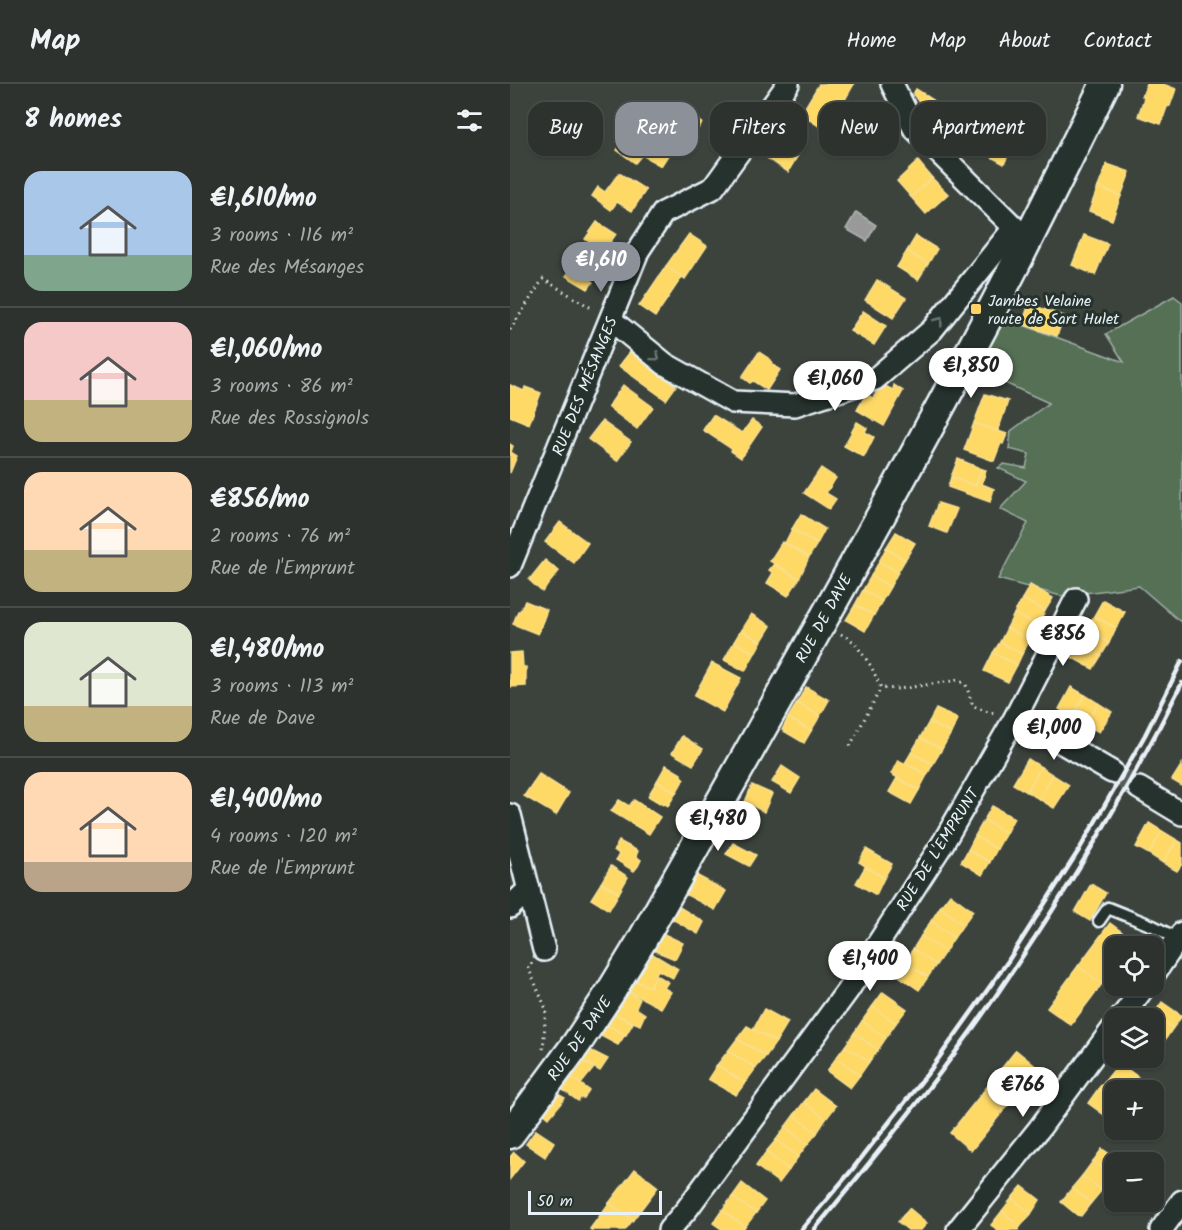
<!DOCTYPE html>
<html lang="en">
<head>
<meta charset="utf-8">
<style>
  body { margin:0; font-family:Kalam,sans-serif; background:#393e3a; color:#f1f3f6; height:100vh; display:flex; flex-direction:column; font-size:22px; white-space:nowrap }
  * { box-sizing:border-box; margin:0 }
  p { font-size:20px; color:#a7aaaa }
  .icon { flex:none; width:33px; height:33px; fill:none; stroke:currentColor; stroke-width:2; stroke-linecap:round; stroke-linejoin:round }
  .map { position:relative; flex:1; overflow:hidden }
  .panel { display:flex; flex-direction:column; background:#2d322e; width:510px }
  .panel>* { flex:none }
  .guide { position:absolute; left:18px; top:18px; width:564px; height:54px; display:flex; gap:12px }
  .controls { position:absolute; left:594px; top:852px; display:grid; gap:12px }
  .controls a { display:grid; place-items:center; width:60px; height:60px; border-radius:12px; background:#2d322e; box-shadow:0 2px 4px #0004,0 0 0 2px #484d4a; font-size:30px }
  .scale { position:absolute; left:18px; bottom:15px; width:134px; box-sizing:border-box; padding-left:6px; border:3px solid #e8f1f8; border-top:0; font-size:16px; line-height:21px; white-space:nowrap; color:#e8f1f8; -webkit-text-stroke:4px #26332d; paint-order:stroke }
  .price { position:absolute; translate:-50% -51px; padding:0 14px; border-radius:21px; background:#fff; color:#222; font-size:20px; line-height:39px; filter:drop-shadow(0 2px 3px #0008) }
  .price::after { content:''; position:absolute; left:50%; top:36px; width:18px; height:14px; margin-left:-9px; background:inherit; clip-path:polygon(0 0,100% 0,50% 100%) }
  .price.selected { background:#8c9099; color:#fff }
  ul { padding:0; list-style:none }
  li { display:flex; align-items:center; gap:18px; height:150px; padding:0 24px }
  li+li { border-top:2px solid #484d4a }
  li span { display:grid; place-items:center; flex:none; width:168px; height:120px; border-radius:18px; color:#555 }
  li>.icon { margin-inline-start:auto }
  span .icon { width:72px; height:72px; fill:#fffc; stroke-width:1 }
  li b { font-size:26px }
  h2 { display:flex; justify-content:space-between; align-items:center; height:72px; padding:0 24px; font-size:26px }
  .chip { padding:0 21px; border-radius:18px; background:#2d322e; box-shadow:0 2px 4px #0004,0 0 0 2px #484d4a; font-size:21px; line-height:54px }
  .chip.selected { background:#8c9099; color:#fff }
  header { display:flex; align-items:center; gap:36px; box-sizing:border-box; height:84px; padding:0 30px; background:#2d322e; border-bottom:2px solid #484d4a }
  header strong { font-size:28px }
  nav { display:flex; gap:33px; margin-inline-start:auto; font-size:21px }
  main { display:flex; flex:1; min-height:0 }
  .map>svg:first-child { display:block }
  .green { fill:#556f55; stroke:#9eb0a6; stroke-width:1.5 }
  .homes { fill:#ffd966; stroke:#f8e092; stroke-width:1.5 }
  .industry { fill:#999; stroke:#b1b3b6; stroke-width:1.5 }
  .lines { fill:none; stroke-linecap:round; stroke-linejoin:round }
  .street-tunnel { stroke:#565d59; stroke-width:21; stroke-dasharray:21 10; stroke-linecap:butt }
  .lane-casing { stroke:#e8f1f8; stroke-width:15 }
  .street-casing { stroke:#e8f1f8; stroke-width:26 }
  .secondary-casing { stroke:#e8f1f8; stroke-width:33 }
  .path { stroke:#e8f1f8; stroke-width:3; stroke-dasharray:1.5 4.5; stroke-linecap:butt }
  .lane { stroke:#26332d; stroke-width:10 }
  .street { stroke:#26332d; stroke-width:21 }
  .secondary { stroke:#26332d; stroke-width:28 }
  .rail { stroke:#e8f1f8; stroke-width:4.5 }
  .oneway { stroke:#6a7674 }
  .poi-dot { fill:#ffd166; stroke:#26332d; stroke-width:2 }
  .labels { text-anchor:middle; stroke-width:6; stroke-linejoin:round; paint-order:stroke }
  .poi-label { font-size:16px; fill:#e8f1f8; stroke:#26332d; text-anchor:start }
  .street-label { font-size:16px; fill:#e8f1f8; stroke:#26332d }
</style>
</head>
<body>
<header>
<strong>Map</strong>
<nav><a>Home</a><a>Map</a><a>About</a><a>Contact</a></nav>
</header>
<main>
<section class="panel">
<h2>8 homes<svg class="icon" aria-label="filters" viewBox="0 0 24 24"><path d="M4 7h16M4 17h16"/><circle cx="9" cy="7" r="2"/><circle cx="15" cy="17" r="2"/></svg></h2>
<ul>
<li><span style="background:linear-gradient(#a9c7e8 70%,#7fa58c 0)"><svg class="icon" aria-label="home" viewBox="0 0 24 24"><path d="M3 11l9-7 9 7M6 9v11h12V9"/></svg></span><div><b>€1,610/mo</b><p>3 rooms · 116 m²</p><p>Rue des Mésanges</p></div></li>
<li><span style="background:linear-gradient(#f6c9c9 65%,#c2b280 0)"><svg class="icon" aria-label="home" viewBox="0 0 24 24"><path d="M3 11l9-7 9 7M6 9v11h12V9"/></svg></span><div><b>€1,060/mo</b><p>3 rooms · 86 m²</p><p>Rue des Rossignols</p></div></li>
<li><span style="background:linear-gradient(#ffd9b3 65%,#c2b280 0)"><svg class="icon" aria-label="home" viewBox="0 0 24 24"><path d="M3 11l9-7 9 7M6 9v11h12V9"/></svg></span><div><b>€856/mo</b><p>2 rooms · 76 m²</p><p>Rue de l'Emprunt</p></div></li>
<li><span style="background:linear-gradient(#dfe7d0 70%,#c2b280 0)"><svg class="icon" aria-label="home" viewBox="0 0 24 24"><path d="M3 11l9-7 9 7M6 9v11h12V9"/></svg></span><div><b>€1,480/mo</b><p>3 rooms · 113 m²</p><p>Rue de Dave</p></div></li>
<li><span style="background:linear-gradient(#ffd9b3 75%,#b9a48a 0)"><svg class="icon" aria-label="home" viewBox="0 0 24 24"><path d="M3 11l9-7 9 7M6 9v11h12V9"/></svg></span><div><b>€1,400/mo</b><p>4 rooms · 120 m²</p><p>Rue de l'Emprunt</p></div></li>
</ul>
</section>
<div class="map">
<svg width="672" height="1146" viewBox="0 0 672 1146">
  <rect width="100%" height="100%" fill="#3c433d"/>
  <filter id="ink" filterUnits="userSpaceOnUse"><feTurbulence type="fractalNoise" baseFrequency=".0167" numOctaves="2"/><feDisplacementMap in="SourceGraphic" scale="12" xChannelSelector="R" yChannelSelector="G"/><feConvolveMatrix kernelMatrix="1 2 1 2 8 2 1 2 1" color-interpolation-filters="sRGB"/></filter>
  <g filter="url(#ink)">
    <path class="green" d="M 664,212 L 672,218 L 672,539 L 629,502 L 551,512 L 488,495 L 518,439 L 490,425 L 516,397 L 488,384 L 494,380 L 516,384 L 519,370 L 499,365 L 501,347 L 539,319 L 466,286 L 494,234 L 614,278 L 596,250 Z"/>
    <g class="homes">
      <path d="M 309,0 L 344,0 L 332,21 L 341,28 L 325,53 L 291,30 Z"/>
      <path d="M 637,0 L 653,0 L 666,5 L 660,22 L 657,23 L 651,40 L 628,32 L 634,14 L 632,12 Z"/>
      <path d="M 406,5 L 423,16 L 415,27 L 403,10 Z"/>
      <path d="M 423,16 L 444,30 L 436,42 L 415,27 Z"/>
      <path d="M 165,19 L 192,39 L 185,49 L 179,45 L 174,51 L 145,29 L 150,23 L 158,29 Z"/>
      <path d="M 438,39 L 460,52 L 453,63 L 431,50 Z"/>
      <path d="M 470,40 L 504,59 L 494,80 L 458,60 Z"/>
      <path d="M 273,43 L 296,58 L 278,88 L 254,72 Z"/>
      <path d="M 137,44 L 164,62 L 151,82 L 132,71 L 125,79 L 107,66 L 122,46 L 131,52 Z"/>
      <path d="M 408,77 L 422,94 L 401,113 L 387,97 Z"/>
      <path d="M 597,80 L 620,88 L 611,112 L 588,103 Z"/>
      <path d="M 109,89 L 136,106 L 122,127 L 107,118 L 101,126 L 82,112 L 88,103 L 95,108 Z"/>
      <path d="M 422,94 L 438,110 L 416,130 L 401,113 Z"/>
      <path d="M 588,103 L 611,112 L 602,136 L 579,127 Z"/>
      <path d="M 87,138 L 106,150 L 94,168 L 75,155 Z"/>
      <path d="M 179,150 L 197,162 L 175,195 L 156,182 Z"/>
      <path d="M 574,151 L 598,160 L 585,191 L 562,181 Z"/>
      <path d="M 406,152 L 427,165 L 418,180 L 397,167 Z"/>
      <path d="M 397,167 L 418,180 L 408,196 L 387,183 Z"/>
      <path d="M 68,174 L 86,185 L 80,195 L 83,198 L 78,205 L 56,192 Z"/>
      <path d="M 156,182 L 172,193 L 145,233 L 129,222 Z"/>
      <path d="M 367,196 L 396,214 L 383,234 L 355,216 Z"/>
      <path d="M 519,220 L 554,232 L 547,252 L 512,240 Z"/>
      <path d="M 353,227 L 376,242 L 364,261 L 340,247 Z"/>
      <path d="M 120,268 L 166,302 L 156,316 L 109,282 Z"/>
      <path d="M 249,268 L 261,276 L 262,280 L 270,286 L 257,306 L 243,297 L 240,299 L 232,293 Z"/>
      <path d="M 371,300 L 383,306 L 384,301 L 393,307 L 374,342 L 347,326 L 356,310 L 363,314 Z"/>
      <path d="M 0,301 L 14,307 L 15,303 L 31,309 L 19,340 L 0,332 Z"/>
      <path d="M 113,301 L 143,323 L 127,345 L 98,323 Z"/>
      <path d="M 475,310 L 498,317 L 488,347 L 464,339 Z"/>
      <path d="M 203,331 L 232,349 L 242,336 L 252,343 L 231,374 L 221,367 L 222,365 L 193,346 Z"/>
      <path d="M 92,337 L 121,358 L 107,377 L 78,355 Z"/>
      <path d="M 347,338 L 357,344 L 355,348 L 364,353 L 354,373 L 334,362 Z"/>
      <path d="M 464,339 L 497,350 L 493,360 L 491,359 L 484,377 L 454,366 Z"/>
      <path d="M 0,360 L 3,362 L 1,368 L 7,372 L 0,389 Z"/>
      <path d="M 448,375 L 472,385 L 465,402 L 441,393 Z"/>
      <path d="M 311,384 L 326,394 L 316,409 L 326,415 L 319,425 L 294,409 Z"/>
      <path d="M 472,385 L 476,386 L 472,400 L 484,405 L 480,418 L 438,403 L 441,393 L 465,402 Z"/>
      <path d="M 428,419 L 447,425 L 437,449 L 419,442 Z"/>
      <path d="M 291,430 L 315,445 L 307,460 L 282,445 Z"/>
      <path d="M 50,438 L 78,459 L 64,479 L 35,458 Z"/>
      <path d="M 282,445 L 307,460 L 299,473 L 275,459 Z"/>
      <path d="M 386,448 L 405,459 L 395,476 L 376,464 Z"/>
      <path d="M 272,458 L 299,473 L 289,495 L 260,477 Z"/>
      <path d="M 376,464 L 395,476 L 388,488 L 369,478 Z"/>
      <path d="M 35,476 L 49,487 L 32,508 L 19,496 Z"/>
      <path d="M 369,478 L 388,488 L 380,503 L 361,492 Z"/>
      <path d="M 264,480 L 289,495 L 278,512 L 257,499 L 263,489 L 259,486 Z"/>
      <path d="M 361,492 L 380,503 L 372,517 L 353,506 Z"/>
      <path d="M 520,501 L 543,514 L 535,527 L 512,515 Z"/>
      <path d="M 353,506 L 372,517 L 364,531 L 345,521 Z"/>
      <path d="M 512,515 L 535,527 L 528,541 L 504,530 Z"/>
      <path d="M 593,516 L 615,528 L 606,544 L 584,532 Z"/>
      <path d="M 15,517 L 37,526 L 28,550 L 3,540 L 8,527 L 10,527 Z"/>
      <path d="M 345,521 L 364,531 L 355,547 L 336,536 Z"/>
      <path d="M 241,530 L 261,542 L 251,558 L 231,546 Z"/>
      <path d="M 504,530 L 528,541 L 520,556 L 497,544 Z"/>
      <path d="M 584,532 L 606,544 L 599,559 L 576,546 Z"/>
      <path d="M 497,544 L 520,556 L 512,570 L 490,558 Z"/>
      <path d="M 231,546 L 251,558 L 245,569 L 224,558 Z"/>
      <path d="M 576,546 L 599,559 L 591,572 L 568,561 Z"/>
      <path d="M 224,558 L 245,569 L 235,587 L 214,576 Z"/>
      <path d="M 490,558 L 512,570 L 507,581 L 483,569 Z"/>
      <path d="M 568,561 L 591,572 L 583,585 L 561,573 Z"/>
      <path d="M 12,568 L 13,583 L 16,583 L 16,602 L 0,603 L 0,569 Z"/>
      <path d="M 483,569 L 507,581 L 498,598 L 474,587 Z"/>
      <path d="M 202,579 L 231,594 L 213,628 L 184,612 Z"/>
      <path d="M 296,603 L 319,616 L 310,632 L 287,619 Z"/>
      <path d="M 561,603 L 575,611 L 562,633 L 549,625 Z"/>
      <path d="M 575,611 L 588,619 L 576,641 L 562,633 Z"/>
      <path d="M 287,619 L 310,632 L 301,647 L 278,634 Z"/>
      <path d="M 588,619 L 602,628 L 589,648 L 576,641 Z"/>
      <path d="M 426,625 L 448,635 L 441,649 L 419,638 Z"/>
      <path d="M 278,634 L 301,647 L 294,659 L 272,646 Z"/>
      <path d="M 419,638 L 441,649 L 432,665 L 410,654 Z"/>
      <path d="M 172,652 L 193,665 L 183,681 L 162,669 Z"/>
      <path d="M 410,654 L 432,665 L 423,680 L 401,669 Z"/>
      <path d="M 401,669 L 423,680 L 417,691 L 395,679 Z"/>
      <path d="M 518,675 L 531,683 L 517,708 L 503,700 Z"/>
      <path d="M 388,676 L 417,691 L 409,706 L 381,690 Z"/>
      <path d="M 672,680 L 672,702 L 662,696 Z"/>
      <path d="M 156,681 L 171,690 L 171,692 L 174,695 L 166,709 L 147,697 Z"/>
      <path d="M 272,682 L 290,694 L 281,709 L 262,698 Z"/>
      <path d="M 531,683 L 543,691 L 529,715 L 517,708 Z"/>
      <path d="M 29,690 L 59,709 L 46,731 L 14,712 Z"/>
      <path d="M 543,691 L 559,701 L 544,724 L 529,715 Z"/>
      <path d="M 387,694 L 409,706 L 401,720 L 379,708 Z"/>
      <path d="M 147,697 L 166,709 L 158,722 L 155,720 L 153,721 L 138,712 Z"/>
      <path d="M 242,701 L 262,710 L 254,728 L 235,718 Z"/>
      <path d="M 109,716 L 119,722 L 124,716 L 150,733 L 139,750 L 101,727 Z"/>
      <path d="M 482,722 L 504,734 L 496,749 L 474,736 Z"/>
      <path d="M 218,729 L 236,740 L 228,752 L 210,741 Z"/>
      <path d="M 474,736 L 496,749 L 487,765 L 465,752 Z"/>
      <path d="M 639,739 L 652,747 L 639,770 L 626,763 Z"/>
      <path d="M 652,747 L 667,756 L 653,779 L 639,770 Z"/>
      <path d="M 465,752 L 487,765 L 480,778 L 458,766 Z"/>
      <path d="M 667,756 L 672,759 L 672,780 L 667,787 L 653,779 Z"/>
      <path d="M 109,757 L 128,767 L 126,772 L 131,776 L 128,782 L 124,787 L 106,776 L 109,770 L 104,766 Z"/>
      <path d="M 223,759 L 246,771 L 239,782 L 216,770 Z"/>
      <path d="M 356,765 L 382,780 L 374,794 L 349,778 Z"/>
      <path d="M 458,766 L 480,778 L 472,791 L 451,778 Z"/>
      <path d="M 101,782 L 118,793 L 109,809 L 91,799 Z"/>
      <path d="M 355,783 L 374,794 L 366,811 L 346,799 Z"/>
      <path d="M 184,790 L 216,807 L 205,826 L 173,809 Z"/>
      <path d="M 91,799 L 109,809 L 99,826 L 81,815 Z"/>
      <path d="M 581,800 L 596,809 L 580,837 L 565,828 Z"/>
      <path d="M 440,810 L 463,827 L 453,841 L 430,823 Z"/>
      <path d="M 166,821 L 194,838 L 188,850 L 159,833 Z"/>
      <path d="M 430,823 L 453,841 L 444,854 L 421,837 Z"/>
      <path d="M 421,837 L 444,854 L 435,868 L 411,852 Z"/>
      <path d="M 600,839 L 624,857 L 620,862 L 604,862 L 604,883 L 592,900 L 568,882 Z"/>
      <path d="M 152,849 L 173,859 L 165,875 L 143,866 Z"/>
      <path d="M 411,852 L 435,868 L 426,881 L 403,865 Z"/>
      <path d="M 403,865 L 426,881 L 418,893 L 394,878 Z"/>
      <path d="M 141,869 L 168,885 L 163,894 L 148,886 L 140,903 L 125,897 Z"/>
      <path d="M 394,878 L 418,893 L 409,906 L 386,890 Z"/>
      <path d="M 568,882 L 592,900 L 561,941 L 537,924 Z"/>
      <path d="M 147,891 L 158,898 L 154,904 L 161,908 L 151,924 L 118,907 L 125,897 L 140,903 Z"/>
      <path d="M 115,906 L 130,915 L 126,924 L 135,930 L 130,941 L 103,929 Z"/>
      <path d="M 373,908 L 397,925 L 386,939 L 362,923 Z"/>
      <path d="M 652,918 L 672,932 L 663,944 L 643,931 Z"/>
      <path d="M 362,923 L 386,939 L 376,954 L 352,937 Z"/>
      <path d="M 254,925 L 278,938 L 266,958 L 243,945 Z"/>
      <path d="M 103,929 L 123,939 L 116,951 L 96,940 Z"/>
      <path d="M 643,931 L 663,944 L 653,959 L 644,952 L 644,934 L 640,934 Z"/>
      <path d="M 352,937 L 376,954 L 368,966 L 344,949 Z"/>
      <path d="M 96,940 L 115,951 L 108,961 L 89,951 Z"/>
      <path d="M 237,942 L 266,958 L 256,972 L 227,955 Z"/>
      <path d="M 344,949 L 368,966 L 359,978 L 335,962 Z"/>
      <path d="M 227,955 L 256,972 L 246,984 L 218,967 Z"/>
      <path d="M 335,962 L 359,978 L 350,991 L 326,974 Z"/>
      <path d="M 78,965 L 98,975 L 90,987 L 70,975 Z"/>
      <path d="M 506,966 L 528,984 L 494,1026 L 473,1008 Z"/>
      <path d="M 218,967 L 246,984 L 235,999 L 207,981 Z"/>
      <path d="M 326,974 L 350,991 L 340,1004 L 317,987 Z"/>
      <path d="M 74,978 L 84,984 L 71,1000 L 62,994 Z"/>
      <path d="M 609,979 L 628,993 L 618,1006 L 599,992 Z"/>
      <path d="M 207,981 L 235,999 L 226,1011 L 198,995 Z"/>
      <path d="M 599,992 L 618,1006 L 604,1006 L 604,1018 L 588,1005 Z"/>
      <path d="M 62,994 L 79,1006 L 74,1014 L 70,1014 L 68,1017 L 53,1006 Z"/>
      <path d="M 304,1005 L 326,1022 L 316,1035 L 294,1018 Z"/>
      <path d="M 588,1005 L 604,1018 L 604,1024 L 597,1033 L 578,1019 Z"/>
      <path d="M 44,1008 L 55,1014 L 39,1034 L 29,1026 Z"/>
      <path d="M 473,1008 L 494,1026 L 461,1067 L 440,1049 Z"/>
      <path d="M 294,1018 L 316,1035 L 307,1049 L 284,1031 Z"/>
      <path d="M 284,1031 L 307,1049 L 297,1061 L 275,1043 Z"/>
      <path d="M 275,1043 L 297,1061 L 288,1073 L 266,1056 Z"/>
      <path d="M 26,1046 L 44,1058 L 35,1073 L 16,1060 Z"/>
      <path d="M 266,1056 L 288,1073 L 279,1086 L 256,1068 Z"/>
      <path d="M 592,1065 L 612,1078 L 604,1078 L 604,1090 L 602,1092 L 583,1077 Z"/>
      <path d="M 4,1068 L 14,1077 L 0,1095 L 0,1073 Z"/>
      <path d="M 256,1068 L 279,1086 L 269,1099 L 246,1082 Z"/>
      <path d="M 583,1077 L 602,1092 L 592,1106 L 572,1092 Z"/>
      <path d="M 125,1085 L 148,1103 L 123,1136 L 99,1119 Z"/>
      <path d="M 572,1092 L 592,1106 L 581,1119 L 562,1104 Z"/>
      <path d="M 232,1099 L 255,1117 L 246,1129 L 222,1113 Z"/>
      <path d="M 512,1102 L 530,1116 L 521,1130 L 502,1114 Z"/>
      <path d="M 562,1104 L 581,1119 L 571,1132 L 567,1131 L 551,1118 Z"/>
      <path d="M 222,1113 L 246,1129 L 235,1143 L 212,1126 Z"/>
      <path d="M 502,1114 L 521,1130 L 510,1143 L 492,1127 Z"/>
      <path d="M 99,1119 L 123,1136 L 115,1146 L 81,1146 L 80,1145 Z"/>
      <path d="M 399,1124 L 417,1139 L 411,1146 L 398,1146 L 388,1138 Z"/>
      <path d="M 212,1126 L 235,1143 L 233,1146 L 213,1146 L 203,1139 Z"/>
      <path d="M 492,1127 L 510,1143 L 508,1146 L 488,1146 L 481,1141 Z"/>
    </g>
    <path class="industry" d="M 346,128 L 366,141 L 357,157 L 336,145 Z"/>
    <g class="lines">
      <path class="street-tunnel" d="M 602,688 L 629,704"/>
      <g class="lane-casing">
        <path id="lane" d="M 589,837 L 598,824 L 643,842 L 668,855"/>
      </g>
      <g class="street-casing">
        <g id="street">
          <path d="M 382,0 L 404,44 L 513,152"/>
          <path d="M 101,236 L 155,280 L 223,318 L 285,321 L 365,295 L 422,246 L 504,144"/>
          <path d="M 0,482 L 128,167 L 153,129 L 203,104 L 278,0"/>
          <path d="M 506,632 L 602,688"/>
          <path d="M 629,704 L 672,730"/>
          <path d="M 0,731 L 34,866"/>
          <path d="M 0,823 L 19,805"/>
          <path d="M 644,890 L 672,849"/>
          <path d="M 611,934 L 635,902"/>
          <path d="M 159,1146 L 177,1125 L 338,906 L 433,759 L 506,632 L 566,515"/>
          <path d="M 448,1146 L 529,1045 L 604,943"/>
          <path d="M 651,1146 L 672,1117"/>
        </g>
      </g>
      <g class="secondary-casing">
        <path id="secondary" d="M 0,1050 L 67,959 L 100,909 L 131,858 C 239,667 348,477 451,284 C 502,191 548,95 595,0"/>
      </g>
      <g class="path">
        <path d="M 0,246 L 33,195 L 83,225"/>
        <path d="M 331,550 L 344,558 L 361,582 L 371,604 L 389,605 L 448,596 L 456,601 L 463,622 L 478,628 L 487,629"/>
        <path d="M 340,662 L 371,604"/>
        <path d="M 22,879 L 18,883 L 36,925 L 33,967"/>
      </g>
      <use href="#lane" class="lane"/>
      <use href="#street" class="street"/>
      <use href="#secondary" class="secondary"/>
      <g class="rail">
        <path d="M 291,1146 L 341,1087 L 421,985 L 498,877 L 569,766 L 635,651 L 672,577"/>
        <path d="M 304,1146 C 375,1061 445,974 506,882 C 567,791 623,697 672,599"/>
      </g>
    </g>
    <defs><path id="oneway-chevron" d="M-2-3.5L2.5 0L-2 3.5" fill="none" stroke-width="1.6" stroke-linecap="round" stroke-linejoin="round" transform="scale(1.5)"/></defs>
    <g class="oneway">
      <use href="#oneway-chevron" transform="translate(429 237) rotate(-52)"/>
      <use href="#oneway-chevron" transform="translate(146 273) rotate(40)"/>
    </g>
  </g>
  <rect class="poi-dot" x="460" y="219" width="12" height="12" rx="3"/>
  <g class="labels">
    <g class="poi-label">
      <text x="478" y="222">Jambes Velaine<tspan x="478" dy="18">route de Sart Hulet</tspan></text>
    </g>
    <g class="street-label">
      <text transform="translate(74 302) rotate(-68)" y="6">RUE DES MÉSANGES</text>
      <text transform="translate(313 534) rotate(-61)" y="6">RUE DE DAVE</text>
      <text transform="translate(427 765) rotate(-58)" y="6">RUE DE L'EMPRUNT</text>
      <text transform="translate(69 954) rotate(-55)" y="6">RUE DE DAVE</text>
    </g>
  </g>
</svg>
<div class="controls">
<a><svg class="icon" aria-label="locate" viewBox="0 0 24 24"><circle cx="12" cy="12" r="6"/><path d="M12 2v4M12 18v4M2 12h4M18 12h4"/></svg></a>
<a><svg class="icon" aria-label="layers" viewBox="0 0 24 24"><path d="M12 4l9 5-9 5-9-5zM3 14l9 5 9-5"/></svg></a>
<a>+</a>
<a>−</a>
</div>
<div class="scale">50 m</div>
<b class="price selected" style="left:91px;top:209px">€1,610</b>
<b class="price" style="left:461px;top:315px">€1,850</b>
<b class="price" style="left:325px;top:328px">€1,060</b>
<b class="price" style="left:553px;top:583px">€856</b>
<b class="price" style="left:544px;top:677px">€1,000</b>
<b class="price" style="left:208px;top:768px">€1,480</b>
<b class="price" style="left:360px;top:908px">€1,400</b>
<b class="price" style="left:513px;top:1034px">€766</b>
<div class="guide">
<a class="chip">Buy</a>
<a class="chip selected">Rent</a>
<a class="chip">Filters</a>
<a class="chip">New</a>
<a class="chip">Apartment</a>
</div>
</div>
</main>
</body>
</html>
